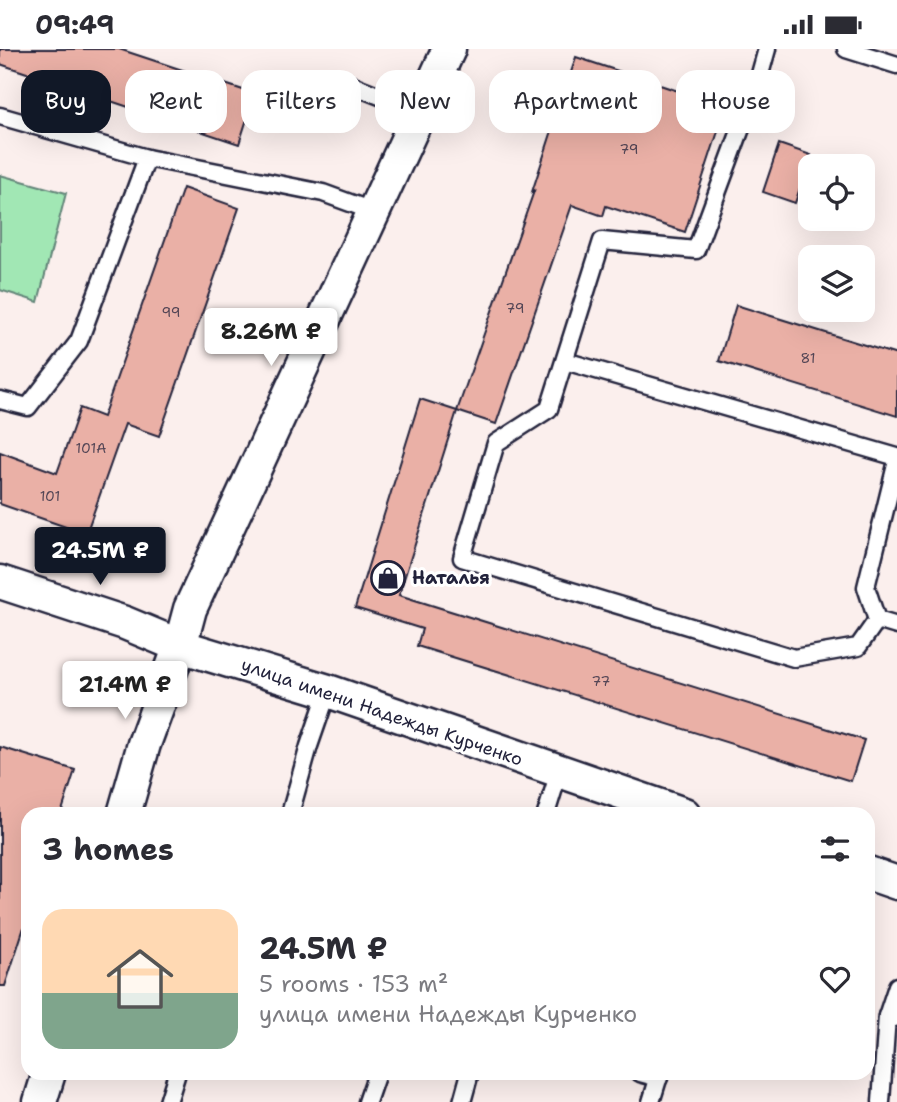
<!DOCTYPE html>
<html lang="en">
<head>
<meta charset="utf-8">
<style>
  body { margin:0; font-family:"Shantell Sans",sans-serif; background:#f2f2f3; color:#2b2b33; height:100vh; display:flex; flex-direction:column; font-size:26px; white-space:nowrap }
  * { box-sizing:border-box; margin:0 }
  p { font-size:23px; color:#7c7c81 }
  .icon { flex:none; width:38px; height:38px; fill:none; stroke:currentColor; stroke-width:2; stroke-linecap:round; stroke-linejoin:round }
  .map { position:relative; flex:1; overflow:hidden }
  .panel { position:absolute; left:21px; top:758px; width:854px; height:273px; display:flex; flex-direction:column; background:#fff; border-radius:21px; box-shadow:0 7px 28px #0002 }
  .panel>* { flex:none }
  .banner { position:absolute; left:21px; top:21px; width:856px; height:63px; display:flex; gap:14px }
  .buttons { position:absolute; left:798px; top:105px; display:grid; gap:14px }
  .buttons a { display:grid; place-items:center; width:77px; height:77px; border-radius:14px; background:#fff; box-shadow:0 7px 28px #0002; font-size:35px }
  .price { position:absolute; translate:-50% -60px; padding:0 16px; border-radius:7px; background:#fff; color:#222; font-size:23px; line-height:46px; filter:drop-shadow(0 2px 4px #0008) }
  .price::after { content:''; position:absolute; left:50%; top:42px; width:21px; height:16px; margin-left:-10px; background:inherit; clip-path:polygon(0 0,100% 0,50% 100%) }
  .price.on { background:#111827; color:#fff }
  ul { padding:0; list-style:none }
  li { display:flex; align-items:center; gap:21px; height:175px; padding:0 21px }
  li+li { border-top:2px solid #e1e1e2 }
  li span { display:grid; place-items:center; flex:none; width:196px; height:140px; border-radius:21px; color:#555 }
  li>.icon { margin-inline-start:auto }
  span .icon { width:84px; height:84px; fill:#fffc; stroke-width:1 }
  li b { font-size:30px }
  h2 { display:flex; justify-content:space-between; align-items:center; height:84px; padding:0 21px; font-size:30px }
  .tag { padding:0 24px; border-radius:21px; background:#fff; box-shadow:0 7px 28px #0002; font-size:24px; line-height:63px }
  .tag.on { background:#111827; color:#fff }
  .status { display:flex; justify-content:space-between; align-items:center; height:49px; padding:0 35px; background:#fff; direction:ltr }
  .status svg { height:19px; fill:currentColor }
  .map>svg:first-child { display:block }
  .green { fill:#a1e7b4; stroke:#628478; stroke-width:2 }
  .building { fill:#eab0a6; stroke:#22223b; stroke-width:2 }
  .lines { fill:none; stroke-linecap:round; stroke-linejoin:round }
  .service-casing { stroke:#22223b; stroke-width:21 }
  .minor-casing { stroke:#22223b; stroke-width:37 }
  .service { stroke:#fff; stroke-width:16 }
  .minor { stroke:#fff; stroke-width:32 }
  .labels { text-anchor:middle; stroke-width:6; stroke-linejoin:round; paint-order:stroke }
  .number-label { font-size:14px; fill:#544656 }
  .poi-label { font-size:18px; font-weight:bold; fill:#22223b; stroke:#fff; text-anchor:start }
  .street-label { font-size:18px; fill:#22223b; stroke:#fff }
</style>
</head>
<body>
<div class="status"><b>09:49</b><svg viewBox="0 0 49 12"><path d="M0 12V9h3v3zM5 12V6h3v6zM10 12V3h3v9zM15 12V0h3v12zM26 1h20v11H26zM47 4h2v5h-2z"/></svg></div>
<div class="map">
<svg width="897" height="1053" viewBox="0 0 897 1053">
  <rect width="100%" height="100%" fill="#fbefed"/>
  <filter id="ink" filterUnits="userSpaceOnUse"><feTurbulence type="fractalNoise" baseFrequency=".0143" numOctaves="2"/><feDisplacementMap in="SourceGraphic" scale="14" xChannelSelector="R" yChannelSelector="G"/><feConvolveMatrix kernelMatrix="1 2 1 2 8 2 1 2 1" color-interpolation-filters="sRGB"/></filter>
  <g filter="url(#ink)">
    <path class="green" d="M 0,126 L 66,144 L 38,253 L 0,241 Z"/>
    <g class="building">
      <path d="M 0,0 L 119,0 L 255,45 L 239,95 L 0,15 Z"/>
      <path d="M 576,8 L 726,58 L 685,183 L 606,157 L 603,167 L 572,156 L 496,375 L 457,362 L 534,142 L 532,143 Z"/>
      <path d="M 779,95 L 811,106 L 795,154 L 763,143 Z"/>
      <path d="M 183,139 L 239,159 L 159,387 L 125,375 L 86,485 L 0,455 L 0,403 L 57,424 L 80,359 L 103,368 Z"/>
      <path d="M 736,256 L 897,306 L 897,367 L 719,312 Z"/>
      <path d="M 420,350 L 457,362 L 399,546 L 864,691 L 851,732 L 417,597 L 422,580 L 355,559 Z"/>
      <path d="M 0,698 L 75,721 L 61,765 L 28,765 L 28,866 L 5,937 L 0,937 Z"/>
    </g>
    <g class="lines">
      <g class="service-casing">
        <g id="service">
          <path d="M 767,0 L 757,36 L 696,201 L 602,192 L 549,360 L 496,394 L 462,509 L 794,609 L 858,598 L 877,571"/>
          <path d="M 846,0 L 897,16"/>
          <path d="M 347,34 L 418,62"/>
          <path d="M 0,67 L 147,109 L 323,144 L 372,162"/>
          <path d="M 565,312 L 897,408"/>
          <path d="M 0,351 L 28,358 L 79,292 L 147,109"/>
          <path d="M 897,412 L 866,538 L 877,571 L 897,577"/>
          <path d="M 290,765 L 309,697 L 328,642"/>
          <path d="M 546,765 L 559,723"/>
          <path d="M 895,969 L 887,967 L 897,937"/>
          <path d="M 640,1024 L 659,1029"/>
          <path d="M 168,1053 L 177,1024"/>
          <path d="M 367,1053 L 377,1024"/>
          <path d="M 462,1053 L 470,1024"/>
          <path d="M 651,1053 L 660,1024"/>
          <path d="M 881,1053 L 887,967"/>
        </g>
      </g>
      <g class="minor-casing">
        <g id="minor">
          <path d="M 0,533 L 125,574 L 180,597 L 328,642 L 684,765"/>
          <path d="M 124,765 L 144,695 L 180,597 L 190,560 L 449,0"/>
          <path d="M 868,824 L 897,834"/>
          <path d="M 40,1053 L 49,1024"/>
        </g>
      </g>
      <use href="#service" class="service"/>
      <use href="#minor" class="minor"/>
    </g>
  </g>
  <defs>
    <g id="shop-ring" transform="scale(1.75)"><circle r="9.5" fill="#fff" stroke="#22223b" stroke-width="1.5"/><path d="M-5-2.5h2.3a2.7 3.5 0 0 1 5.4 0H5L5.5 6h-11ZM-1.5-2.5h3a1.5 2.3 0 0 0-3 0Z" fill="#22223b"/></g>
  </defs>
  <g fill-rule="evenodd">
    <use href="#shop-ring" x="388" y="529"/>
  </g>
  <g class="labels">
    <g class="number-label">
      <text x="629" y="105">79</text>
      <text x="515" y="264">79</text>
      <text x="171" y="268">99</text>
      <text x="808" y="314">81</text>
      <text x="91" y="404">101А</text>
      <text x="50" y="452">101</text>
      <text x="601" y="637">77</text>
    </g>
    <g class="poi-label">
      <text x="412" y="535">Наталья</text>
    </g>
    <g class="street-label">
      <text transform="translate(382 663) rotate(19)" y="6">улица имени Надежды Курченко</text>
    </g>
  </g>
</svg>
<div class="buttons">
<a><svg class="icon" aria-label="locate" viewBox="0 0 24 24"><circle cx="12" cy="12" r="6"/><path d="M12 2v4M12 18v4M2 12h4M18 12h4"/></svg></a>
<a><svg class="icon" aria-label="layers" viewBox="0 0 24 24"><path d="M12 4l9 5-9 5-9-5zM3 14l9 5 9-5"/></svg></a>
</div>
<b class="price" style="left:271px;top:319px">8.26M ₽</b>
<b class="price on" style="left:100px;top:538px">24.5M ₽</b>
<b class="price" style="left:125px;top:672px">21.4M ₽</b>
<div class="banner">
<a class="tag on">Buy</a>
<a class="tag">Rent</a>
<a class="tag">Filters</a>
<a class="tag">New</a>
<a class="tag">Apartment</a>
<a class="tag">House</a>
</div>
<section class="panel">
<h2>3 homes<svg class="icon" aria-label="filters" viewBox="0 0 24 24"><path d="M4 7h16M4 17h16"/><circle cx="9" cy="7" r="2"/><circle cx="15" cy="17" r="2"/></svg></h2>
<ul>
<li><span style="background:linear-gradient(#ffd9b3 60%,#7fa58c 0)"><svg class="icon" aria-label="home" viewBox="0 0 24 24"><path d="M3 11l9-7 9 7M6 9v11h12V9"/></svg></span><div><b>24.5M ₽</b><p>5 rooms · 153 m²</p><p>улица имени Надежды Курченко</p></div><svg class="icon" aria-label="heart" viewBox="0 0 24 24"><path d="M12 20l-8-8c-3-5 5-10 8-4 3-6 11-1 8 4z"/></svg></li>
</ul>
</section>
</div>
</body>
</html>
